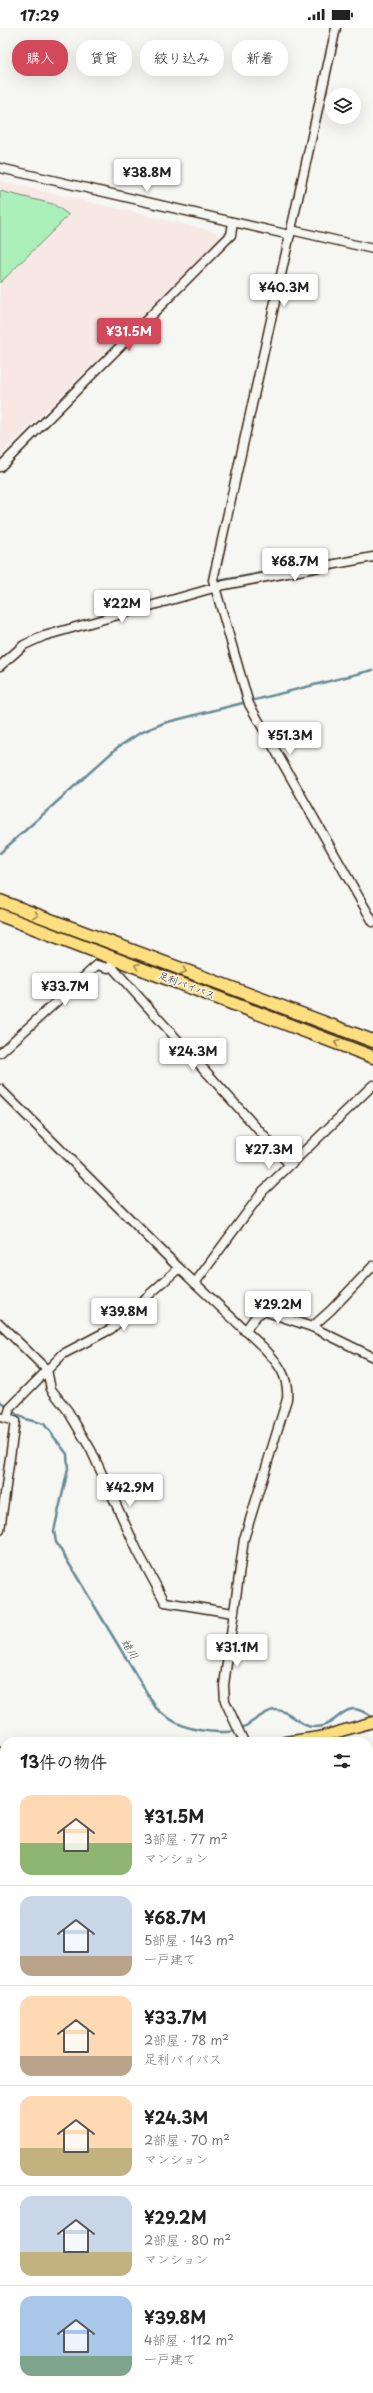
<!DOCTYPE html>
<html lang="ja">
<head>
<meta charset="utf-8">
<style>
  body { margin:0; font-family:"Playpen Sans","Klee One",sans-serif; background:#f6f6f6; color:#222; height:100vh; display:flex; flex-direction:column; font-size:15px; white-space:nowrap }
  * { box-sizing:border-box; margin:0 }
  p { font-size:13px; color:#767676 }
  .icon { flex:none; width:22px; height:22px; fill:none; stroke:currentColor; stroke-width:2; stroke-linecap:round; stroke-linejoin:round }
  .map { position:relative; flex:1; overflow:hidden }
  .side { position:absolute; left:0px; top:1709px; width:373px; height:656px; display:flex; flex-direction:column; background:#fff; border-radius:16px 16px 0 0; box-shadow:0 4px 16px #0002 }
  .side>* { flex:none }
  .banner { position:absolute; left:12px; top:12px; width:349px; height:36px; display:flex; gap:8px }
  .buttons { position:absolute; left:325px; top:60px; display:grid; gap:8px }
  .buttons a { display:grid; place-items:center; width:36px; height:36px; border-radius:50%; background:#fff; box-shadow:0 4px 16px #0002; font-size:20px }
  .price { position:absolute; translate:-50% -34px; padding:0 9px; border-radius:4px; background:#fff; color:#222; font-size:13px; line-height:26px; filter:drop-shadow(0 1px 2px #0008) }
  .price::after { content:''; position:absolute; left:50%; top:24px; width:12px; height:9px; margin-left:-6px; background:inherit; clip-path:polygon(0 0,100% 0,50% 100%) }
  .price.active { background:#d1495b; color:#fff }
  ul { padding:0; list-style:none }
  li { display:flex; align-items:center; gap:12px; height:100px; padding:0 20px }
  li+li { border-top:1px solid #e0e0e0 }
  li span { display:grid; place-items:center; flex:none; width:112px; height:80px; border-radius:12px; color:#555 }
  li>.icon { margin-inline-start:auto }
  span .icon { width:48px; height:48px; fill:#fffc; stroke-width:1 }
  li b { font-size:17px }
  h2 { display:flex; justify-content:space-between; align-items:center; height:48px; padding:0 20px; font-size:17px }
  .chip { padding:0 14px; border-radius:16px; background:#fff; box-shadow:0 4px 16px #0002; font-size:14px; line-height:36px }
  .chip.active { background:#d1495b; color:#fff }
  .status { display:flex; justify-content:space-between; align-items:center; height:28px; padding:0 20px; background:#fff; direction:ltr }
  .status svg { height:11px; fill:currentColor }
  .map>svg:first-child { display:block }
  .built { fill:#f7e8e4 }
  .green { fill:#abefba; stroke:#738c6c }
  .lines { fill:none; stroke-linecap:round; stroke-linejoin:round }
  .stream { stroke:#668b95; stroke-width:2.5 }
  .minor-casing { stroke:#3b2a1e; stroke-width:11 }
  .major-casing { stroke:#3b2a1e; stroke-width:13 }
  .highway-casing { stroke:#3b2a1e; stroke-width:15 }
  .minor { stroke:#f6f6f2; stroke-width:8 }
  .major { stroke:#fedf80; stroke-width:10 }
  .highway { stroke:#fedf80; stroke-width:12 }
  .oneway { stroke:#9c844f }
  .labels { text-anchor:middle; stroke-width:3; stroke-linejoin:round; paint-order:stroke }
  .street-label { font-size:10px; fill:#3b2a1e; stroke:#f6f6f2 }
  .water-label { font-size:11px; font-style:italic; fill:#4d5250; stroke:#f6f6f2 }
</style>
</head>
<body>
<div class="status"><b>17:29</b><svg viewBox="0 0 49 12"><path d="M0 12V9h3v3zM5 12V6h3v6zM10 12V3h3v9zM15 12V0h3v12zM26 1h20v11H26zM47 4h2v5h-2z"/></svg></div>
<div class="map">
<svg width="373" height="2365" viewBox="0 0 373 2365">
  <rect width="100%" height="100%" fill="#f6f6f2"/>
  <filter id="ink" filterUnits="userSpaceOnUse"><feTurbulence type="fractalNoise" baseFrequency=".025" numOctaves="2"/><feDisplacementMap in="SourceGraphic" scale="8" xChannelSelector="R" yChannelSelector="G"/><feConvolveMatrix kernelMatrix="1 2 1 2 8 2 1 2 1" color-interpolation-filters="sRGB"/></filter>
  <g filter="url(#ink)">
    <g class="built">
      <path d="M 0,153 L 217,204 L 220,211 L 0,428 Z"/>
      <rect x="368" y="1751" width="5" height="164"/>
    </g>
    <path class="green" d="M 0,163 L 53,176 L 69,187 L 0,255 Z"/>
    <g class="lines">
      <g class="stream">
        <path d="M 218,553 L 361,527"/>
        <path d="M 0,825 L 118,719 L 140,705 L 164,695 L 373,642"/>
        <path d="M 0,1373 L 8,1380"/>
        <path d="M 11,1383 L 25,1391 L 44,1396 L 67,1426 L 68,1441 L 54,1503 L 56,1514 L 156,1680 C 175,1698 193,1703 219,1704 C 226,1704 233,1705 240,1701 C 250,1697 264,1683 274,1682 C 292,1681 299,1700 315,1699 C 343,1698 341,1666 373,1690"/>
        <path d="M 0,2139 L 5,2141"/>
        <path d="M 368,2211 L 373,2211"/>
        <path d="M 368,2235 L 373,2235"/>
        <path d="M 0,2352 L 5,2354"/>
        <path d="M 31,2360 L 51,2365"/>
      </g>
      <g class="minor-casing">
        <g id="minor">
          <path d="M 336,0 L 213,552 L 249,676 L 373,894"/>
          <path d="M 0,140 L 290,207"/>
          <path d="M 291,202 L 373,221"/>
          <path d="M 0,439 L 231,207 L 233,195"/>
          <path d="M 0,638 L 24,617 L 44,608 L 224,557 L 373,529"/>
          <path d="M 112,939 L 289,1136"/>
          <path d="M 0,1025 L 97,937 L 108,940 L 114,935"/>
          <path d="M 0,1061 L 179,1240 L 264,1320 C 279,1336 289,1349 287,1371 L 244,1511 L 224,1657 L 225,1673 L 244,1714"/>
          <path d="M 195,1255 L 263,1163 L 373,1057"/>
          <path d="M 0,1296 L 47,1342 L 51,1361 L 68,1383 L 91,1422 L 138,1524 L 165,1574 L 233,1585"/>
          <path d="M 312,1299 L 331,1282 L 373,1238"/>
          <path d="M 245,1303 L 257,1287 L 264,1283 L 312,1299 L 373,1329"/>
          <path d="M 0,1389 L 15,1393 L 0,1502"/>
          <path d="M 7,1390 L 10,1380 L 63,1326 L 111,1301 L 179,1240"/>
          <path d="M 368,1918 L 373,1918"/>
          <path d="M 368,1964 L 373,1964"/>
          <path d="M 368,2018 L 373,2018"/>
          <path d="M 0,2080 L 5,2081"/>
          <path d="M 368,2158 L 373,2158"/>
          <path d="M 0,2181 L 5,2183"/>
        </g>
      </g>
      <g class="major-casing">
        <g id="major">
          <path d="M 285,1714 L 320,1709 L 373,1694"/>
          <path d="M 0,1725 L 5,1725"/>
          <path d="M 368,2223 L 373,2223"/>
          <path d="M 289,2365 L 289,2360"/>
        </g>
      </g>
      <g class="highway-casing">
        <g id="highway">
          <path d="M 0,873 L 373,1013"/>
          <path d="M 0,887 L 373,1029"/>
        </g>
      </g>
      <use href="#minor" class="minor"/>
      <use href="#major" class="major"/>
      <use href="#highway" class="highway"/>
    </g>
    <defs><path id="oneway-chevron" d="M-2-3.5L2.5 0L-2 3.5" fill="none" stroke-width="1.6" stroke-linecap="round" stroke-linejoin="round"/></defs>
    <g class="oneway">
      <use href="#oneway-chevron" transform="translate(36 887) rotate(21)"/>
      <use href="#oneway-chevron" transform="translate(137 938) rotate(-159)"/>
      <use href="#oneway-chevron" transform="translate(184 943) rotate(20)"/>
      <use href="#oneway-chevron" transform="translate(337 1015) rotate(-159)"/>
    </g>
  </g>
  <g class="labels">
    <g class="street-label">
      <text transform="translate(187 957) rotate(21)" y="4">足利バイパス</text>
    </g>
    <g class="water-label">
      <text transform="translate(130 1621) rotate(59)" y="4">姥川</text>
    </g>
  </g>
</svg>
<div class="buttons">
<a><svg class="icon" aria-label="layers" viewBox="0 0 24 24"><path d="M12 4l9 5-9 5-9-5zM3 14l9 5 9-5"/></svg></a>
</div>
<b class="price" style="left:147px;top:165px">¥38.8M</b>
<b class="price" style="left:284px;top:280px">¥40.3M</b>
<b class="price active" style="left:129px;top:324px">¥31.5M</b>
<b class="price" style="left:295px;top:554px">¥68.7M</b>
<b class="price" style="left:122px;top:596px">¥22M</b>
<b class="price" style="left:290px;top:728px">¥51.3M</b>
<b class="price" style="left:65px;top:979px">¥33.7M</b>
<b class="price" style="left:193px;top:1044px">¥24.3M</b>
<b class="price" style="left:269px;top:1142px">¥27.3M</b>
<b class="price" style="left:278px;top:1297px">¥29.2M</b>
<b class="price" style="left:124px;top:1304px">¥39.8M</b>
<b class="price" style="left:130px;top:1480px">¥42.9M</b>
<b class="price" style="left:237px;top:1640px">¥31.1M</b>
<div class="banner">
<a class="chip active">購入</a>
<a class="chip">賃貸</a>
<a class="chip">絞り込み</a>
<a class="chip">新着</a>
</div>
<section class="side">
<h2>13件の物件<svg class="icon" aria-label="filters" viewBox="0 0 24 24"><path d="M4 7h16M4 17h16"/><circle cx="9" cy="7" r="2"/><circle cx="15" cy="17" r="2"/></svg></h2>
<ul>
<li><span style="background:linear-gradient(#ffd9b3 60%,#8fb573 0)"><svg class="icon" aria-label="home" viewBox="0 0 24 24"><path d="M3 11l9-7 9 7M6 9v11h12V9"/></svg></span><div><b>¥31.5M</b><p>3部屋 · 77 m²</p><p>マンション</p></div></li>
<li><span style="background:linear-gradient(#c9d6e8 75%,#b9a48a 0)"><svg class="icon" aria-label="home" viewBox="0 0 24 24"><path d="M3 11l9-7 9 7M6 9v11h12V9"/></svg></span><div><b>¥68.7M</b><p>5部屋 · 143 m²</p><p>一戸建て</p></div></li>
<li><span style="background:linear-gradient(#ffd9b3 75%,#b9a48a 0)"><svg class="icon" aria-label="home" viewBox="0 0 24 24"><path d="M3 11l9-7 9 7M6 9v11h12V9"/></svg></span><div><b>¥33.7M</b><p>2部屋 · 78 m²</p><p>足利バイパス</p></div></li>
<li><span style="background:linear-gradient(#ffd9b3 65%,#c2b280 0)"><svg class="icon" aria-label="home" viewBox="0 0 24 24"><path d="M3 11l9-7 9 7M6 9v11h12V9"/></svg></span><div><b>¥24.3M</b><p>2部屋 · 70 m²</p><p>マンション</p></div></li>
<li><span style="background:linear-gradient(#c9d6e8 70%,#c2b280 0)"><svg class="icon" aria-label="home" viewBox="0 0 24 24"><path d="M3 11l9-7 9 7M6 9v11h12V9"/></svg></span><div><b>¥29.2M</b><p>2部屋 · 80 m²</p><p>マンション</p></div></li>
<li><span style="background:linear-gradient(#a9c7e8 75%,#7fa58c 0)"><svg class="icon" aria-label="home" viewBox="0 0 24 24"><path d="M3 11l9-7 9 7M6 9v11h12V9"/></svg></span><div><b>¥39.8M</b><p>4部屋 · 112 m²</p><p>一戸建て</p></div></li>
</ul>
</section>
</div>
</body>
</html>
